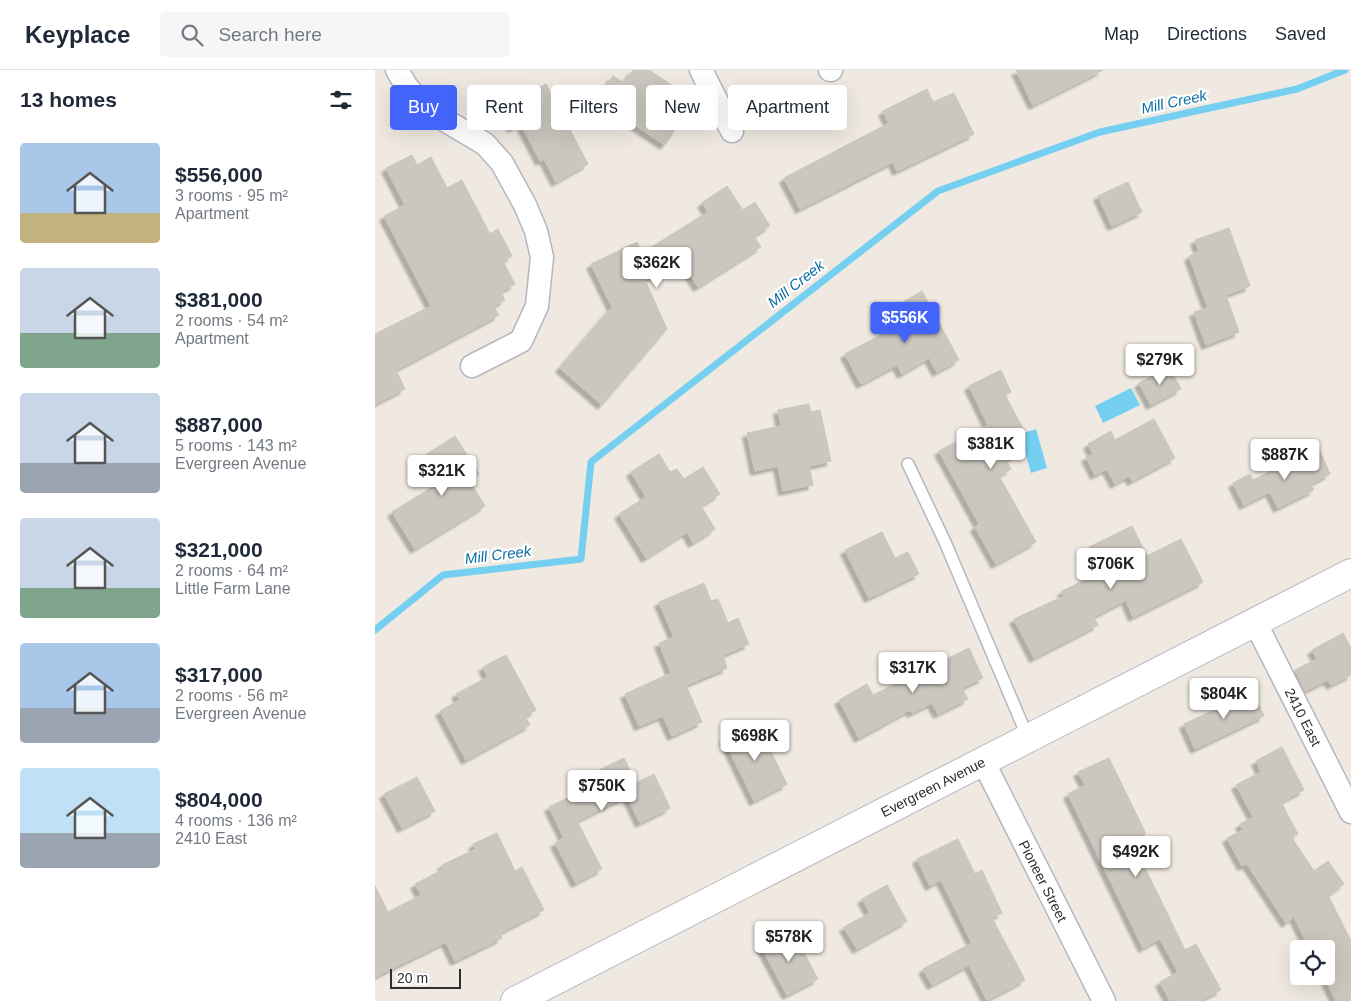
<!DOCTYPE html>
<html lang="en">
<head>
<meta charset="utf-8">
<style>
  body { margin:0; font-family:Helvetica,sans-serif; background:#f6f6f7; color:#1f2937; height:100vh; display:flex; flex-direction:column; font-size:19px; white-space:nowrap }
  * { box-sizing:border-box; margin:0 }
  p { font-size:16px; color:#747a83 }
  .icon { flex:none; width:28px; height:28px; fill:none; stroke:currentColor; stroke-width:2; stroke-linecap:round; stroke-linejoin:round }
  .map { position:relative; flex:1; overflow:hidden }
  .sheet { display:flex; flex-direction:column; background:#fff; width:375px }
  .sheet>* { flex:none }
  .hud { position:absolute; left:15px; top:15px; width:475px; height:45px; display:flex; gap:10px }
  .tools { position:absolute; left:915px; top:870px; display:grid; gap:10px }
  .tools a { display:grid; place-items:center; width:45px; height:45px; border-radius:5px; background:#fff; box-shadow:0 5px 20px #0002; font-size:25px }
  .scale { position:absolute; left:15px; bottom:12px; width:71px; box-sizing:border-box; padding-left:5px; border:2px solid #2e2e2e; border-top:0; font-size:14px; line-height:18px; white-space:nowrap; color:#2e2e2e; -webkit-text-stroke:4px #fff; paint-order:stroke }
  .price { position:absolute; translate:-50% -42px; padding:0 11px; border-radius:5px; background:#fff; color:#222; font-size:16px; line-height:32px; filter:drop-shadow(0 1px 2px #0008) }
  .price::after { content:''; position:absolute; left:50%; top:30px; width:15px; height:11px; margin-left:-8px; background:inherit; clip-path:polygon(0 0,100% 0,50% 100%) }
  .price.current { background:#4264fb; color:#fff }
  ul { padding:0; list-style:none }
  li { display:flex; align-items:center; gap:15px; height:125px; padding:0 20px }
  li span { display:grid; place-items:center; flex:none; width:140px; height:100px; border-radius:5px; color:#555 }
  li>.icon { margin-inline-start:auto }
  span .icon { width:60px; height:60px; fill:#fffc; stroke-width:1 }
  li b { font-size:21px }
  h2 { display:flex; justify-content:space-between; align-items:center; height:60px; padding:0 20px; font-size:21px }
  .chip { padding:0 18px; border-radius:5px; background:#fff; box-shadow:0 5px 20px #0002; font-size:18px; line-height:45px }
  .chip.current { background:#4264fb; color:#fff }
  header { display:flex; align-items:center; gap:30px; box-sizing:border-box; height:70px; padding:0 25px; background:#fff; border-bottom:1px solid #e0e1e3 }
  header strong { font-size:24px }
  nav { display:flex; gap:28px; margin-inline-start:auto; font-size:18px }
  .search { width:350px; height:45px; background:#f6f6f7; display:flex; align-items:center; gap:12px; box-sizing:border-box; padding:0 18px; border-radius:5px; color:#747a83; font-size:19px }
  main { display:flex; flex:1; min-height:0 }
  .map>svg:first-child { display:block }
  .water { fill:#75cff0 }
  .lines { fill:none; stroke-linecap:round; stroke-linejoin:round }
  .stream { stroke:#75cff0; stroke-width:7 }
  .building { fill:#cbc7bf; stroke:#cbc5ba; filter:url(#shadow) }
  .service-casing { stroke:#b4b7c1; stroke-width:14 }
  .minor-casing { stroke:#b4b7c1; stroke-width:25 }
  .tertiary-casing { stroke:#b4b7c1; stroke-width:30 }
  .service { stroke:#fff; stroke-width:11 }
  .minor { stroke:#fff; stroke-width:22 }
  .tertiary { stroke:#fff; stroke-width:28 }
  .labels { text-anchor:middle; stroke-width:4.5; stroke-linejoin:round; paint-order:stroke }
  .street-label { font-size:14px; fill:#2e2e2e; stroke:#fff }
  .water-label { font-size:15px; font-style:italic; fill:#0d6fa3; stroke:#fff }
</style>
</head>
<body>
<header>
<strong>Keyplace</strong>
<div class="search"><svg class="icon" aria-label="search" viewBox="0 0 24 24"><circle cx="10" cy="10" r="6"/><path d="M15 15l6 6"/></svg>Search here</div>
<nav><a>Map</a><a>Directions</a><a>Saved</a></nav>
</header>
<main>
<section class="sheet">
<h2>13 homes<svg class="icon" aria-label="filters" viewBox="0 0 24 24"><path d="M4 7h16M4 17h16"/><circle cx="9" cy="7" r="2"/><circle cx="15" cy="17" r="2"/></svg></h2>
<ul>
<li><span style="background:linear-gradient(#a9c7e8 70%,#c2b280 0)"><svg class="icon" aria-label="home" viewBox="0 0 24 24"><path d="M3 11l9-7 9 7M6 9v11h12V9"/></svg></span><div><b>$556,000</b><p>3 rooms · 95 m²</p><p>Apartment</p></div></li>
<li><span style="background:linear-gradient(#c9d6e8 65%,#7fa58c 0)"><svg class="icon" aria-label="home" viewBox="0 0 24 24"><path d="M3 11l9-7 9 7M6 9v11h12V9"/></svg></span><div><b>$381,000</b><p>2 rooms · 54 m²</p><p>Apartment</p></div></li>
<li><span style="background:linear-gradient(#c9d6e8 70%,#9aa5b1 0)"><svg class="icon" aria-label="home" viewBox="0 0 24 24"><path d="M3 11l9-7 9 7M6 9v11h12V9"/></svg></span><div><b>$887,000</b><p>5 rooms · 143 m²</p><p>Evergreen Avenue</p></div></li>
<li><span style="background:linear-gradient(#c9d6e8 70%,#7fa58c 0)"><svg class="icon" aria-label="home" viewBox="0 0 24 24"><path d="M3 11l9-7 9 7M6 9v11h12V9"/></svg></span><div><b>$321,000</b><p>2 rooms · 64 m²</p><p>Little Farm Lane</p></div></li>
<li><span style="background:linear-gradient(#a9c7e8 65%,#9aa5b1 0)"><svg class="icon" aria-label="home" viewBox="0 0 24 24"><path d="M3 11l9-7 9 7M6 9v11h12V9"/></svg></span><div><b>$317,000</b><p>2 rooms · 56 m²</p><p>Evergreen Avenue</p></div></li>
<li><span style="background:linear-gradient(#bfe0f5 65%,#9aa5b1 0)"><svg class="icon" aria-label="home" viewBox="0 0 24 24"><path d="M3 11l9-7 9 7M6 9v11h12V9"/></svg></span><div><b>$804,000</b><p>4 rooms · 136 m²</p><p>2410 East</p></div></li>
</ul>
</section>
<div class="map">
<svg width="976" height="931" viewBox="0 0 976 931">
  <defs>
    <filter id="shadow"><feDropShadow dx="-4.5" dy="4.5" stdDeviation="1" flood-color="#0004"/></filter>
  </defs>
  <rect width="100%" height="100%" fill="#efe9e1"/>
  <g class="water">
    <path d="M 756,318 L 765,335 L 728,353 L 720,336 Z"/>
    <path d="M 661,359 L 672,398 L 656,403 L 645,364 Z"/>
  </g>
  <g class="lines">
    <path class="stream" d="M 0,560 L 68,505 L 206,489 L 216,392 L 563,121 L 725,62 L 922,19 L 970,0"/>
  </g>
  <g class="building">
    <path d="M 258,0 L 274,0 L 319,30 L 290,75 L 222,30 L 238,6 L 249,13 Z"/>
    <path d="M 641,0 L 728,0 L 658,35 Z"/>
    <path d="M 171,14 L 213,94 L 181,112 L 169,89 L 165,91 L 146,54 L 137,58 L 127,38 Z"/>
    <path d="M 552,19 L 558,32 L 579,23 L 599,64 L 522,101 L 518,92 L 425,139 L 409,108 L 514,53 L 508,41 Z"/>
    <path d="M 37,85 L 42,95 L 56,87 L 72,118 L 87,110 L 115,164 L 123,159 L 137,186 L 128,191 L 140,214 L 126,222 L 130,230 L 118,236 L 124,245 L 21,300 L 30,319 L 0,334 L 0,264 L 56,236 L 9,146 L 30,135 L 11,98 Z"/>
    <path d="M 753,112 L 767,142 L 737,156 L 723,126 Z"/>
    <path d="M 352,116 L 368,140 L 380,132 L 395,156 L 379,166 L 386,177 L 323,217 L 308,193 L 270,210 L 292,259 L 227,335 L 185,298 L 237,237 L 216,194 L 262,172 L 267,183 L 333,142 L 327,133 Z"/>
    <path d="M 854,158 L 875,216 L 851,225 L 864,262 L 831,275 L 819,242 L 833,238 L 814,186 L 824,181 L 820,170 Z"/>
    <path d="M 547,221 L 584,290 L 562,302 L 554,288 L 527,304 L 522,295 L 486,314 L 470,284 L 532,251 L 523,235 Z"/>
    <path d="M 794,297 L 806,319 L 776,335 L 764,313 Z"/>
    <path d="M 626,300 L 636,322 L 630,325 L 649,360 L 637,366 L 646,382 L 631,390 L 636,399 L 624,406 L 661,472 L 621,494 L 600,457 L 604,454 L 564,381 L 613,355 L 594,316 Z"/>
    <path d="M 434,334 L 436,342 L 445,340 L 456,391 L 434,396 L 438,415 L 408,421 L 403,396 L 380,401 L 372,363 L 406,356 L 403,340 Z"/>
    <path d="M 779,349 L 800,388 L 757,411 L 754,406 L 740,414 L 732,399 L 720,405 L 711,387 L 718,384 L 713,374 L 736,361 L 740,370 Z"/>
    <path d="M 80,366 L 104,404 L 94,410 L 110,436 L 40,479 L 17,442 L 69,410 L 52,384 Z"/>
    <path d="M 945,381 L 955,404 L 936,414 L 939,420 L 903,438 L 895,422 L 869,435 L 858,413 L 875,404 L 878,410 L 931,384 L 933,387 Z"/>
    <path d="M 284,384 L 295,402 L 302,399 L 309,409 L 328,397 L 345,424 L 326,436 L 340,459 L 318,473 L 312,462 L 271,488 L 244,444 L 271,427 L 256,402 Z"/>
    <path d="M 757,456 L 772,486 L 806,469 L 828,512 L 758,547 L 751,530 L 718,547 L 723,555 L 659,588 L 639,549 L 689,526 L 687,521 L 727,502 L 714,477 Z"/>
    <path d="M 507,462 L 520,488 L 533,482 L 544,504 L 494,528 L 470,480 Z"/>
    <path d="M 329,513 L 336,531 L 343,529 L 353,553 L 363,548 L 374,574 L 348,585 L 352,598 L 311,615 L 327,652 L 297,666 L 288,646 L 264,656 L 250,624 L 296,603 L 284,573 L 299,567 L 284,532 Z"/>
    <path d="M 968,563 L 976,578 L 976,605 L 956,615 L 953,610 L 930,621 L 920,600 L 942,589 L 937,580 Z"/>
    <path d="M 594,578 L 608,608 L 587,618 L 593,629 L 563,644 L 557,633 L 537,643 L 535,640 L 484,668 L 464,630 L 492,614 L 498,625 Z"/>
    <path d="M 131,585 L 161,640 L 150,646 L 155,655 L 91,690 L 65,641 L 85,630 L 81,624 L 113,607 L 108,597 Z"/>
    <path d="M 878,622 L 889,646 L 820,679 L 809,654 Z"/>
    <path d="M 382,653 L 412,714 L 379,731 L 349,669 Z"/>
    <path d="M 907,677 L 929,720 L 906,732 L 923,764 L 917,768 L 939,801 L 953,791 L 969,814 L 953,825 L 976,871 L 976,931 L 961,931 L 949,906 L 951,906 L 951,879 L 935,879 L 919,847 L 911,853 L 872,794 L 867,796 L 852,768 L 868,760 L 865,754 L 878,747 L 861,715 L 886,702 L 881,691 Z"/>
    <path d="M 249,688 L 261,713 L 279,704 L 295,738 L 265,753 L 252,726 L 202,751 L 227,799 L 201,813 L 180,773 L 189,768 L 174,737 L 221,714 L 216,704 Z"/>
    <path d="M 734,688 L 771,764 L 757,771 L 810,880 L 821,874 L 846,920 L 824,931 L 795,931 L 785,912 L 803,902 L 785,869 L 768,878 L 693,724 L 710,715 L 703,702 Z"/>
    <path d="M 42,707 L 60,741 L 27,758 L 9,724 Z"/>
    <path d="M 122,763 L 140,801 L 147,797 L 169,840 L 125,863 L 127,868 L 80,891 L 71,872 L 0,907 L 0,816 L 13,842 L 46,825 L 40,814 L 69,799 L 67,795 L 101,779 L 98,774 Z"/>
    <path d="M 583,769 L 600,804 L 607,800 L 627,843 L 617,848 L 650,910 L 612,930 L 594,895 L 557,915 L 548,899 L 597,873 L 566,810 L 555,816 L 542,789 Z"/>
    <path d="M 512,815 L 532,851 L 482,879 L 469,857 L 495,843 L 487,829 Z"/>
    <path d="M 417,860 L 443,909 L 412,925 L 386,876 Z"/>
  </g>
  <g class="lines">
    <g class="service-casing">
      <path id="service" d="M 533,394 L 570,472 L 653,668"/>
    </g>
    <g class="minor-casing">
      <g id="minor">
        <path d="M 22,0 L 32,17 L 51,39 L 110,74 L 127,93 L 150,135 L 161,161 L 167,187 L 162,236 L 146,271 L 97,296"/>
        <path d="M 326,0 L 357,61"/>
        <path d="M 455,0 L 456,0"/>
        <path d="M 880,552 L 976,742"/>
        <path d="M 608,691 L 729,931"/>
      </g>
    </g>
    <g class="tertiary-casing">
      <path id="tertiary" d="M 140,931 L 976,503"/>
    </g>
    <use href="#service" class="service"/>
    <use href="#minor" class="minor"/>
    <use href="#tertiary" class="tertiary"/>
  </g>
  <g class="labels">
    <g class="street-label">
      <text transform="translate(928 647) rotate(63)" y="5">2410 East</text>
      <text transform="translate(558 717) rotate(-27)" y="5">Evergreen Avenue</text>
      <text transform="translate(668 811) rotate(63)" y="5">Pioneer Street</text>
    </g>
    <g class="water-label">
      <text transform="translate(799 32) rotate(-12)" y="5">Mill Creek</text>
      <text transform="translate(421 214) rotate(-38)" y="5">Mill Creek</text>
      <text transform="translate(123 485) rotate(-7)" y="5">Mill Creek</text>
    </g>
  </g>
</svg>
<div class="tools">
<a><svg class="icon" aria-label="locate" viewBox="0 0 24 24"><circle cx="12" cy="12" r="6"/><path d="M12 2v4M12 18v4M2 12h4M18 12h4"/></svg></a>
</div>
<div class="scale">20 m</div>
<b class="price" style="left:282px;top:219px">$362K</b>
<b class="price current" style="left:530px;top:274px">$556K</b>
<b class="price" style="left:785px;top:316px">$279K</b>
<b class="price" style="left:616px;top:400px">$381K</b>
<b class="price" style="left:910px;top:411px">$887K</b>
<b class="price" style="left:67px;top:427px">$321K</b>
<b class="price" style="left:736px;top:520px">$706K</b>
<b class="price" style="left:538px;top:624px">$317K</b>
<b class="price" style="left:849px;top:650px">$804K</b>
<b class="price" style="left:380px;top:692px">$698K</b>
<b class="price" style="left:227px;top:742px">$750K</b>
<b class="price" style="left:761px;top:808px">$492K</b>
<b class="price" style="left:414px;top:893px">$578K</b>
<div class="hud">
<a class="chip current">Buy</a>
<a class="chip">Rent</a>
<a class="chip">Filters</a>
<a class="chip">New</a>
<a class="chip">Apartment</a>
</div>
</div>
</main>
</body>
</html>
